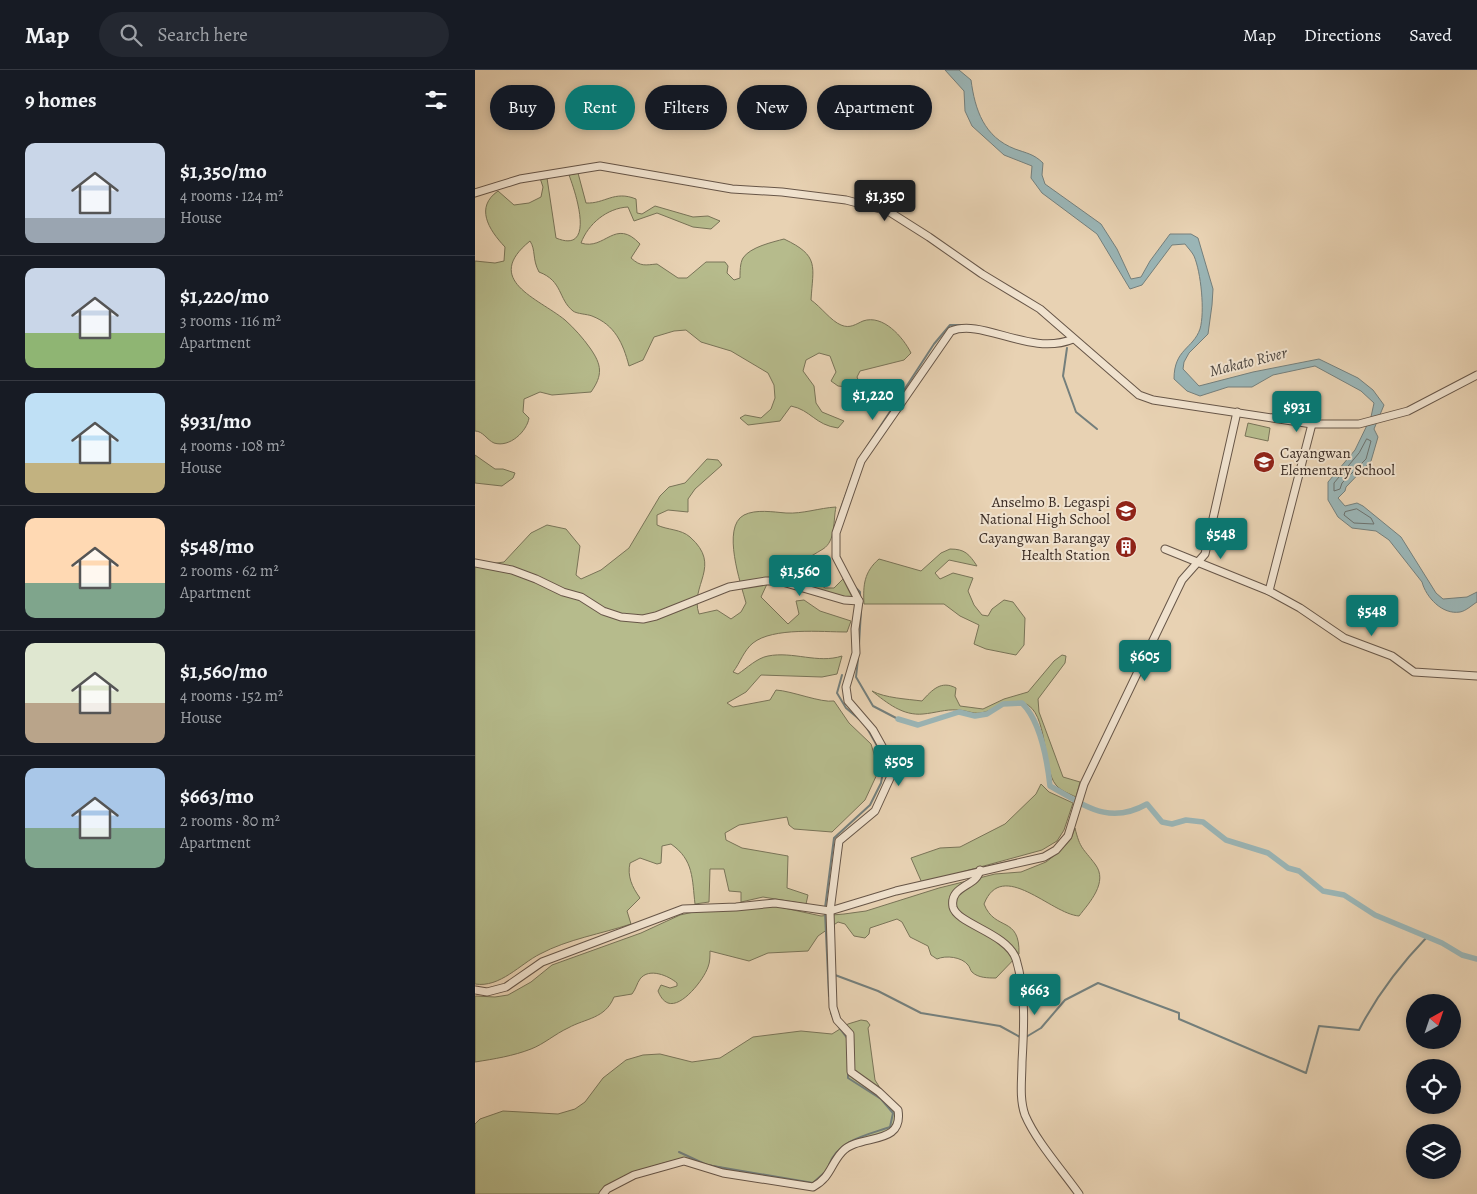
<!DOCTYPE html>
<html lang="en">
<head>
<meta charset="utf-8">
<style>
  body { margin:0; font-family:Alegreya,serif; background:#242831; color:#f1f3f6; height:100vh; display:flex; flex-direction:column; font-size:19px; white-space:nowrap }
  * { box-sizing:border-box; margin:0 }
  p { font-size:16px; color:#9ea1a6 }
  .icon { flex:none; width:28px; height:28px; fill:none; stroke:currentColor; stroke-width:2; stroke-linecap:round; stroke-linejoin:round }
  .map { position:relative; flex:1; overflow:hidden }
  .side { display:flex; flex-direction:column; background:#171b24; width:475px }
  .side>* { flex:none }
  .guide { position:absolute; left:15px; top:15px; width:475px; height:45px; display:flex; gap:10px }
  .needle { width:32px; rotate:40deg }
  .fabs { position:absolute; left:931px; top:924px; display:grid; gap:10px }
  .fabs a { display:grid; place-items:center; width:55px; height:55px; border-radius:50%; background:#171b24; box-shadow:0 2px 8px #0003; font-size:25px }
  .price { position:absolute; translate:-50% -42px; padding:0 11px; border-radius:5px; background:#0f766e; color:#fff; font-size:16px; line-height:32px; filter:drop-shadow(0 1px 2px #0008) }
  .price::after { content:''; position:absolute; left:50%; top:30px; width:15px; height:11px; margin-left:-8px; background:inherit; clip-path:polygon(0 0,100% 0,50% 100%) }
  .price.current { background:#222; color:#fff }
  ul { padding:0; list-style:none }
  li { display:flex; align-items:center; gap:15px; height:125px; padding:0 25px }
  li+li { border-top:1px solid #363941 }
  li span { display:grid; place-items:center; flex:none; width:140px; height:100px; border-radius:10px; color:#555 }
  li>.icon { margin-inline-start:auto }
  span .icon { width:60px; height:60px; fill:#fffc; stroke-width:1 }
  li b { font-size:21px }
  h2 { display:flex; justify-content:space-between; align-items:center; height:60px; padding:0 25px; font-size:21px }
  .pill { padding:0 18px; border-radius:22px; background:#171b24; box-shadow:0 2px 8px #0003; font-size:18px; line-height:45px }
  .pill.current { background:#0f766e; color:#fff }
  header { display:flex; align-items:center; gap:30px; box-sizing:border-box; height:70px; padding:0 25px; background:#171b24; border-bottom:1px solid #363941 }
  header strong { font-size:24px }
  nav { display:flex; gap:28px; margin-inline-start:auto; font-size:18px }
  .search { width:350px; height:45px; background:#242831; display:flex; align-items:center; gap:12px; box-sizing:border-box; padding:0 18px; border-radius:28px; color:#9ea1a6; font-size:19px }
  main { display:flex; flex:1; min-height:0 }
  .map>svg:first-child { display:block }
  .green { fill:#b6bb8c; stroke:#797458 }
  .water { fill:#9ab5b6; stroke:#747f7c }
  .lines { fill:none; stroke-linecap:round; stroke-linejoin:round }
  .shore { stroke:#6b716e; stroke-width:1 }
  .stream { stroke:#747f7c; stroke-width:2 }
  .canal { stroke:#9ab5b6; stroke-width:5.5 }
  .minor-casing { stroke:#675648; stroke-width:9 }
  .minor { stroke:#f0e2ce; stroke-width:7 }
  .labels { text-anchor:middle; stroke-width:4; stroke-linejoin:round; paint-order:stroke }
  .poi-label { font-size:15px; fill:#3c2d25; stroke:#f0e2ce; text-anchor:end }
  .water-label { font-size:16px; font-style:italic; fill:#4f4842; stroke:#f0e2ce }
</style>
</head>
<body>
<header>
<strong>Map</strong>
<div class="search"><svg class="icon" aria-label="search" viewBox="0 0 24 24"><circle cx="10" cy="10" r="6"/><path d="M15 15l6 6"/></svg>Search here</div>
<nav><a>Map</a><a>Directions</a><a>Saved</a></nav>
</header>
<main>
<section class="side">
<h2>9 homes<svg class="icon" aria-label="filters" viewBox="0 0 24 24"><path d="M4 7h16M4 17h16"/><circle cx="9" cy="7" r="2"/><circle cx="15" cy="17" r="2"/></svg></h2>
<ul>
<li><span style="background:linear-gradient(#c9d6e8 75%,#9aa5b1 0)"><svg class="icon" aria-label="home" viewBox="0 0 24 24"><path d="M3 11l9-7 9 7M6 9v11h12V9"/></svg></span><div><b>$1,350/mo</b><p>4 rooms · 124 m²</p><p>House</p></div></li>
<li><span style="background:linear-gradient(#c9d6e8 65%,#8fb573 0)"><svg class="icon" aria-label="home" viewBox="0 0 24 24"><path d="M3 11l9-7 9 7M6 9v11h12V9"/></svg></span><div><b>$1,220/mo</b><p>3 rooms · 116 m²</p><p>Apartment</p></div></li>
<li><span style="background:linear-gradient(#bfe0f5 70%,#c2b280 0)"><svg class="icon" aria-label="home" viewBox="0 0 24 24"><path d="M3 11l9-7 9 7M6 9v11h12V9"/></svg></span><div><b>$931/mo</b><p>4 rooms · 108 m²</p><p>House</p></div></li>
<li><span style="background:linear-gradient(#ffd9b3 65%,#7fa58c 0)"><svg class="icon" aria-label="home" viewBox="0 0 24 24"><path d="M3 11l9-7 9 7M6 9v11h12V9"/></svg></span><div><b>$548/mo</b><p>2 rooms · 62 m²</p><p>Apartment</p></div></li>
<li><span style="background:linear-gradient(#dfe7d0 60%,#b9a48a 0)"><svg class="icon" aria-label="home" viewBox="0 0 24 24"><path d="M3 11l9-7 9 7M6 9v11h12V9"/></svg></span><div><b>$1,560/mo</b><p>4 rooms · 152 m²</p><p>House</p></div></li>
<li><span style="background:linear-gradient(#a9c7e8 60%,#7fa58c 0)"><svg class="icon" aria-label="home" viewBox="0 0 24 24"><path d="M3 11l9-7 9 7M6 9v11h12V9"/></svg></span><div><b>$663/mo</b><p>2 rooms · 80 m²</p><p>Apartment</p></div></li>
</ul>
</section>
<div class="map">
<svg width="1002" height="1124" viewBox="0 0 1002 1124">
  <rect width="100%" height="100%" fill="#e8d2b3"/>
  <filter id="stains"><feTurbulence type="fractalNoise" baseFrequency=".004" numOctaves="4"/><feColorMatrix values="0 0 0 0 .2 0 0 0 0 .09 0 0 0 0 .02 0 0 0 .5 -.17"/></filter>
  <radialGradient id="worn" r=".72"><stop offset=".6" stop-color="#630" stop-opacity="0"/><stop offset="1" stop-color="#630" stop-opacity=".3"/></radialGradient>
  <g class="green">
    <path d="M 103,103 L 111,133 C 130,134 139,120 161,129 L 162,143 L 167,144 L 180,136 L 218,147 L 233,146 L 245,151 L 236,159 L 218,157 L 182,143 L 159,151 L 153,137 C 132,138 113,154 106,173 C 130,181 140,147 165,174 L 156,188 C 166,197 170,195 182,194 L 203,208 L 212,208 L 231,192 L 250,192 L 253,196 L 252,203 L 259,210 L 265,208 C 265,202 265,193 268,188 C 275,177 298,172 309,169 C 345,186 338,196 336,230 C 346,237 356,251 366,255 C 375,259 381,254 388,251 C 408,244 428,267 436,283 L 429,290 L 385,301 L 382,307 L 388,322 L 382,327 L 372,317 L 363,316 L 356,311 L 361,302 L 355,286 L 344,283 L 331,290 L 328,301 L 339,316 L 341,333 L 347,342 L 369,351 L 363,358 C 340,355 336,340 316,336 L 305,351 L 273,355 L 265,348 L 270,345 L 286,348 L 296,339 L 300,328 L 299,315 L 293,303 L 256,281 L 226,272 L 211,260 L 199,261 L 179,267 L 168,290 L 154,296 C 148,273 140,255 117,246 C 112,244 102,244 98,241 C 83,229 88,211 64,202 C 57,189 61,180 55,171 C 7,210 63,228 90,250 C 99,258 108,268 115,278 C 127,295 128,305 116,322 L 77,325 L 65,322 L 49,329 L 48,342 L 54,348 C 52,361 35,378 19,373 C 12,370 8,361 0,361 L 0,191 L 20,193 L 29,191 L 30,177 C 13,159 0,137 23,121 L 39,135 L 54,133 L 66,127 L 68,117 L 65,108 L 72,108 L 81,168 C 122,185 100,121 94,105 Z"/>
    <path d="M 773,353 L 795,358 L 793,371 L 770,366 Z"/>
    <path d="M 0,385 L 20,399 L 28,399 L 40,403 L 38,408 L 27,416 L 0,413 Z"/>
    <path d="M 232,389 L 243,390 L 247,395 L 220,419 L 213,429 L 213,442 L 193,440 L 182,445 L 182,455 C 192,460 206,459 215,467 C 248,496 214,515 224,544 L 242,540 L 256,549 L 266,542 L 271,533 C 266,514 246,457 269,445 C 281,439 298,442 311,443 C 328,444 344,438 361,437 C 358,450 361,471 348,479 C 340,484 334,487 327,492 L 326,501 L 350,518 L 359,518 L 368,509 L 378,529 L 299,513 L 292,514 L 286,527 L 313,554 L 324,544 L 321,531 L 329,530 L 345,541 L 376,551 L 372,562 C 347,562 298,557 278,573 C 269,580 265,593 258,602 L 263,604 C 272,598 282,588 293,586 C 318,581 343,594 367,586 L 362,604 L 347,607 L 286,605 L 271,622 L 252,633 L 258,637 L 295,630 L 301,620 C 317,621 346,633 359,631 L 374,653 L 396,674 L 404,700 L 390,730 L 357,762 L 319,759 L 314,755 L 312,747 L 264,755 L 250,763 L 251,770 L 267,778 L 313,786 L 312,818 L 333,825 L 331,834 L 288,827 L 266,832 L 266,822 L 254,821 L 249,799 L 235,799 L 234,832 L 220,834 C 217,809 219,790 196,774 L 187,776 L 186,793 L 182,794 L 165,788 L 155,793 C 152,806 157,817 165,828 L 152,841 L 156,854 C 126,864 93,869 65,884 C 45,894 25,918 0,914 L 0,496 L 29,492 L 56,463 L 72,455 L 91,459 L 105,476 L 101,505 L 106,509 L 126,500 L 154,478 L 185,426 L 194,417 L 210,413 Z"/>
    <path d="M 475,479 C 490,479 494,484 502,496 L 474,490 L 460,503 L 465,509 L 478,503 L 498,508 L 493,521 L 499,535 L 507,545 L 513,546 L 517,539 L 529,530 L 538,532 L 550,548 L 549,575 L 541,585 L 511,579 L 499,574 L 504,555 L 485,546 L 469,534 L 389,534 C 388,515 389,502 404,489 L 446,501 L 466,483 Z"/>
    <path d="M 587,585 L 591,586 L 590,593 L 563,629 L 564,642 L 588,707 L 605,712 L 601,727 C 595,724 586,721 581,715 C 567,699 574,642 549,633 C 533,627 520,641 505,643 C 498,644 490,640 482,640 C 471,639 460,643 448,644 C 428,646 412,633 397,621 C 410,628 432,629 447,631 C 457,620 466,610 481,618 L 480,626 L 485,636 L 508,639 L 529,629 L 553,622 L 579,591 Z"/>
    <path d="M 566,714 L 574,722 L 598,733 L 589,760 L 582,771 L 567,780 L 447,813 L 436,788 L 465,778 L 485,777 L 530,754 L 561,724 Z"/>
    <path d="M 600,758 C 605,779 608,778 620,794 C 634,812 614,833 604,846 C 576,844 527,788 509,834 C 520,862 545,845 544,884 L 521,908 C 513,908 503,908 497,902 C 495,900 495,897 493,895 C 487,887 471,885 462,889 L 456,885 L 453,876 L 435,867 L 427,852 L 422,849 L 395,858 L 394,864 L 390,868 L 379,866 L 370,854 L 363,852 L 343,866 L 333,881 L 293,883 L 274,891 L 235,881 C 235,886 235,892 233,897 C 229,909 207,938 193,933 C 188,931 185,926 183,921 L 186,915 L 195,918 L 202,916 L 202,913 C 194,906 174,897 165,909 C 162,913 161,919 157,924 L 139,927 C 130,949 111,948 93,958 C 80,964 69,974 56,979 C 38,986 19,989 0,992 L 0,926 L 20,927 L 33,925 L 56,912 L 77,895 L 166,863 L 205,845 L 232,839 L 300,836 L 346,846 L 369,844 L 391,841 L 464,818 L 520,804 L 546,802 L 571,792 L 585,781 L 596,769 Z"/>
    <path d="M 386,950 L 392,951 L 395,955 L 393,958 L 400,1010 L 421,1043 L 420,1055 L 413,1063 L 374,1074 L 346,1110 L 341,1113 L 329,1115 L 207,1089 C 189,1091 134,1109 124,1124 L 0,1124 L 0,1054 L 5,1049 L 28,1041 L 83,1044 L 100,1039 L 110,1032 L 128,1008 L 151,990 L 168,985 L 185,984 L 217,992 L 245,988 L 278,967 L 326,961 L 357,964 L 373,954 Z"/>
  </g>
  <path class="water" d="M 470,0 L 484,0 L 496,10 C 500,40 509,67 540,79 C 551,83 559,84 568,93 L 567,105 L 570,114 L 626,154 L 642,179 L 656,209 L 666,207 L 675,191 L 695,164 L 716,164 L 723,168 L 738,219 L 737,235 L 733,264 L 714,283 L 709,292 L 708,299 L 724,316 L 778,302 L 844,289 L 883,308 L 898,320 L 909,335 L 899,359 L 903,367 L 896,391 L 871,417 L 870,421 L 863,428 L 870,436 L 882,433 L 888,436 L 926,467 L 961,523 L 968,529 L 992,527 L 1002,522 L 1002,532 C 997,535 991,541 985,542 C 967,545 951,527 947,512 L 914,470 L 901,461 L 877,458 L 863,447 L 853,430 L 853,412 L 880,380 L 896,347 L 899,333 L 886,321 L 840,296 L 798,305 L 777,317 L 753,317 L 725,326 L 712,321 L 699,309 C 699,279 718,279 725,259 C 730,242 726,202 719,186 C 717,182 713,178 710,174 L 697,175 L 667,215 L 655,219 L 622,164 L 567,123 L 556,108 L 557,96 L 529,85 L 497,56 L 490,41 L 489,21 Z"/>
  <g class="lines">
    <g class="shore">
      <path d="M 892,369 L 896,371 L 891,389 L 867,413 L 865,419 L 859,421 L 859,413 L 884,383 Z"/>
      <path d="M 882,439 L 896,448 L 899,454 L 879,453 L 869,445 L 870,442 Z"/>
    </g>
    <g class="stream">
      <path d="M 592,278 L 588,306 L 601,342 L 622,359"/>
      <path d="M 386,386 L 459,274 L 475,255 L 489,255"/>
      <path d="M 364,444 L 380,399"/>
      <path d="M 379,516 L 385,522 L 385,527"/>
      <path d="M 384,574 L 386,541"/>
      <path d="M 383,589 L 381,607 L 398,636 L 423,649"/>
      <path d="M 367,605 L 362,623 L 371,638 L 384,649"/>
      <path d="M 350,838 L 359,768 L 395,735 L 406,713 L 410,690 L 392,658"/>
      <path d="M 350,843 L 354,926"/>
      <path d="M 360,905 L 403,921 L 446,943 L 525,956 L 545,967"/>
      <path d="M 356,943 L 360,952"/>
      <path d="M 363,956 L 372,968"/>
      <path d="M 551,967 L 566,958 L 590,930 L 623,913 L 704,943 L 704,949 L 831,1003 L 844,956 L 884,960 C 902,925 925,895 952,867"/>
      <path d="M 204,1082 L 232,1095 L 338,1113 L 349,1103"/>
      <path d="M 354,1095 C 363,1070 392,1065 415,1057 L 418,1043 L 406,1029 L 373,1008 L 373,1003"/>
    </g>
    <path class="canal" d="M 423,649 L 443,655 L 484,642 L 500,646 L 512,644 L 528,634 L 547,633 C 566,652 572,689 575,716 C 610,735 633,756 672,734 L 687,752 L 697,754 L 711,750 L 728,752 L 751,770 L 793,783 L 813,798 L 824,801 L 848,821 L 869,825 L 900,845 L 967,873 L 987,885 L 1002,889"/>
    <g class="minor-casing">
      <g id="minor">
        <path d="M 0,123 L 45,109 L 125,96 L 257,119 L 307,122 L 371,130 L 413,141 L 454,167 L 507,204 L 565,239 L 664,325 L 678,330 L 837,354 L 884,354 L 933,341 L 1002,305"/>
        <path d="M 690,479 L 794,521 L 825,538 L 869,568 L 917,586 L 939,602 L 1002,606"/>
        <path d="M 0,493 L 37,500 L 61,509 L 88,522 L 106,527 L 128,541 L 146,547 L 168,549 L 181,546 L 254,517 L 291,511 L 304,511 L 369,530 L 384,531"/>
        <path d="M 794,521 L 837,354"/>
        <path d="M 505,800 C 502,817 474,815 478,837 C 482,854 532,863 541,889 C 551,922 549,958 547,992 C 547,1009 544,1028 550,1045 C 561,1071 587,1100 604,1124"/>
        <path d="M 0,920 L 12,922 L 31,917 L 67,892 L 208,839 L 261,837 L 300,833 L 355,841 L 421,821 L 569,787 L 581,780 L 593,766 L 609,714 L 707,510 L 730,484 L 762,342"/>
        <path d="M 128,1124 L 132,1119 L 159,1105 L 209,1091 L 248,1103 L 338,1117 C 356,1107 355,1095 367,1082 C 384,1063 429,1077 423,1040 L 404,1022 L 376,1002 L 375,964 L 362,950 L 358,937 L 355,841 L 364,771 L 400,741 L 416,706 L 413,687 L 398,660 L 373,631 L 371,617 L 381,583 L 380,559 L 384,531 L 361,487 L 361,463 L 386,391 L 476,261 C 508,248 555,287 598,269"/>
      </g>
    </g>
    <use href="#minor" class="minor"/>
  </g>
  <defs>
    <g id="school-disc" transform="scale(1.125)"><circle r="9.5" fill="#8f2418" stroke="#f0e2ce"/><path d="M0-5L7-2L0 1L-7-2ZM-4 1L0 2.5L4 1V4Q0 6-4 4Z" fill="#fff"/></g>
    <g id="building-disc" transform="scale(1.125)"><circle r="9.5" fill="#8f2418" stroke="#f0e2ce"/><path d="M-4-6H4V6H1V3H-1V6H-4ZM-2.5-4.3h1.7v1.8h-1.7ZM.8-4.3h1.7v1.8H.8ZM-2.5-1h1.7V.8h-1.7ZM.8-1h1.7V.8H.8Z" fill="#fff"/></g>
  </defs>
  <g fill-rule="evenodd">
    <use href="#school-disc" x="789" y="392"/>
    <use href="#school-disc" x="651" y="441"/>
    <use href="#building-disc" x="651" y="477"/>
  </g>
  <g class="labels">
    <g class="poi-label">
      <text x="805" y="388" text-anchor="start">Cayangwan<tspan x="805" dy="17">Elementary School</tspan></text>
      <text x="635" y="437">Anselmo B. Legaspi<tspan x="635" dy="17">National High School</tspan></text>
      <text x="635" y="473">Cayangwan Barangay<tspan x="635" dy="17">Health Station</tspan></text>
    </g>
    <g class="water-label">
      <text transform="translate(773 291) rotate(-14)" y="6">Makato River</text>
    </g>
  </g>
  <rect width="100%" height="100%" filter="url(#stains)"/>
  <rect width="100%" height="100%" fill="url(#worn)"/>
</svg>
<div class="fabs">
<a><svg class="needle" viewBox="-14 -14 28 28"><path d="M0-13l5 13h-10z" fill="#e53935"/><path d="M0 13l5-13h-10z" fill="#9ea1a6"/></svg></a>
<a><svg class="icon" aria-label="locate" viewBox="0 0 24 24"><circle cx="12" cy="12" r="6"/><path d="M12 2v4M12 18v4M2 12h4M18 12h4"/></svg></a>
<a><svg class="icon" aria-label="layers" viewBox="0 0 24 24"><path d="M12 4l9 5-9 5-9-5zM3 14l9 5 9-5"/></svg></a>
</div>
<b class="price current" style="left:410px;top:152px">$1,350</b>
<b class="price" style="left:398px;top:351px">$1,220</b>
<b class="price" style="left:822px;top:363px">$931</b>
<b class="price" style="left:746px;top:490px">$548</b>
<b class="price" style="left:325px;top:527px">$1,560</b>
<b class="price" style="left:897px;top:567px">$548</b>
<b class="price" style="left:670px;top:612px">$605</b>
<b class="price" style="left:424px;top:717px">$505</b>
<b class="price" style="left:560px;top:946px">$663</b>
<div class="guide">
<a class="pill">Buy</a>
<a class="pill current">Rent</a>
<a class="pill">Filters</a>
<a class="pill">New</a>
<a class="pill">Apartment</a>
</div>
</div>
</main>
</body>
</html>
